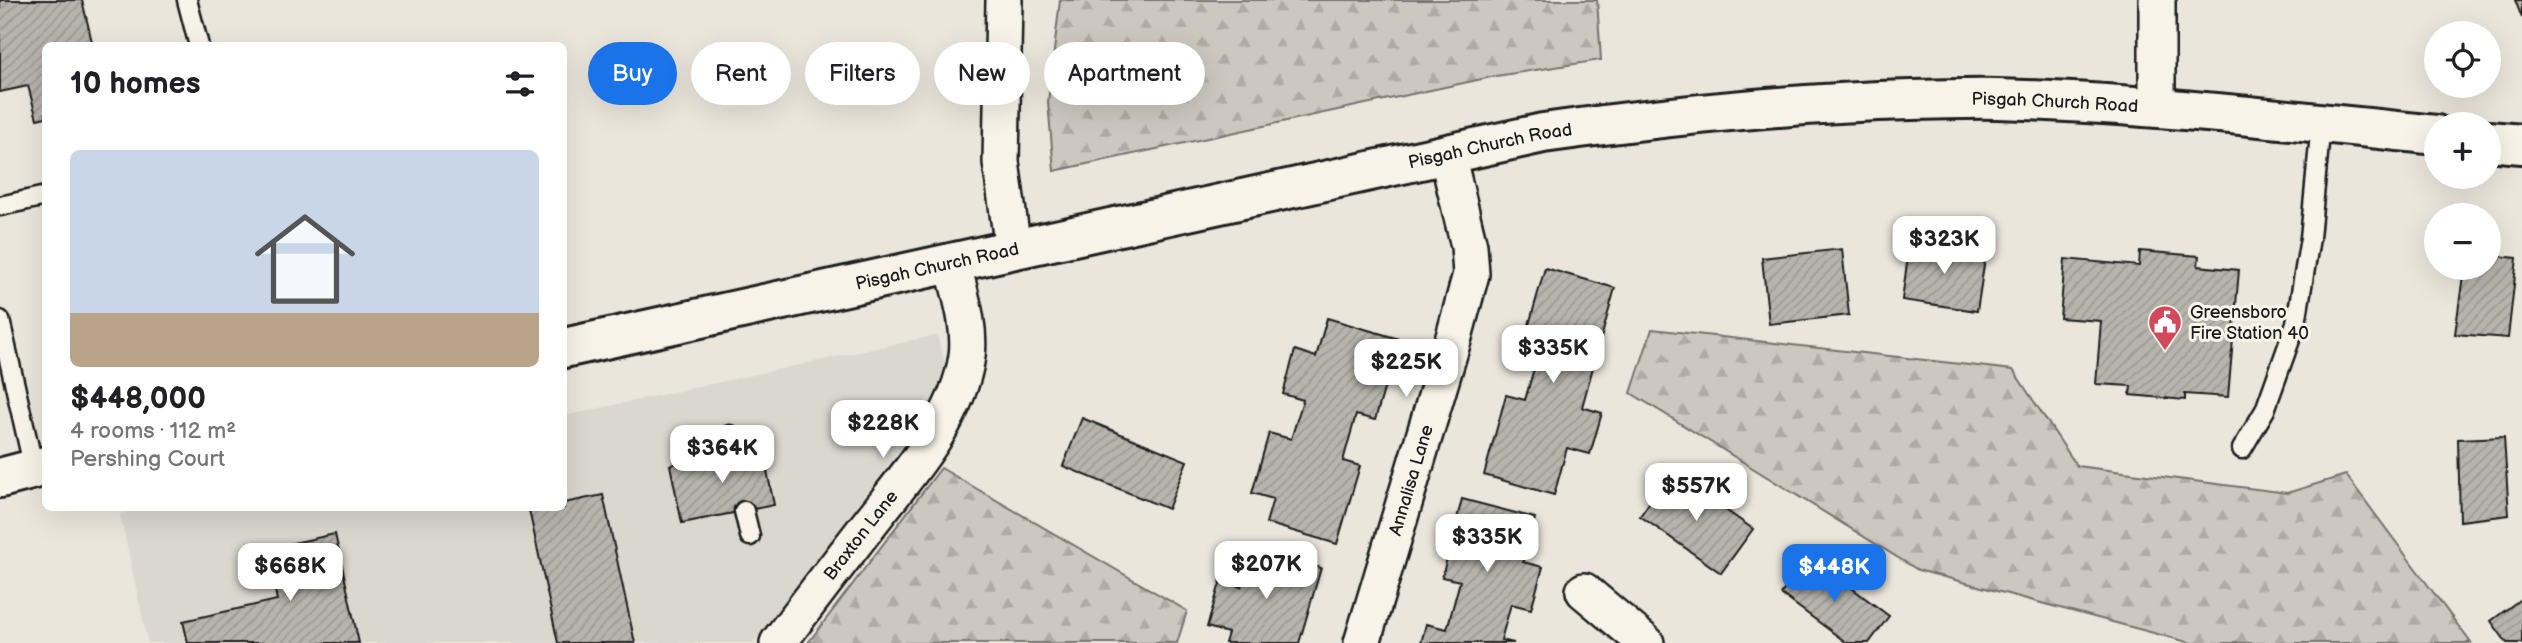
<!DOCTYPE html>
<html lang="en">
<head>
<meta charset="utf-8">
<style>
  body { margin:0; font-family:"Balsamiq Sans",sans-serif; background:#f2f2f2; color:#202124; height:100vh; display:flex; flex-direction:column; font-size:26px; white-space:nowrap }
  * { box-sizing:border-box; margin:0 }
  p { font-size:23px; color:#757577 }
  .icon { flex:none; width:38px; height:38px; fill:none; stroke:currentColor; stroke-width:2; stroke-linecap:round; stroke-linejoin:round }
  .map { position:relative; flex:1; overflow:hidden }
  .drawer { position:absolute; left:42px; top:42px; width:525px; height:469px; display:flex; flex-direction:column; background:#fff; border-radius:10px; box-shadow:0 7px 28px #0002 }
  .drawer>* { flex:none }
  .top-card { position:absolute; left:588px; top:42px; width:665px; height:63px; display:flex; gap:14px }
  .buttons { position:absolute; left:2424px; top:21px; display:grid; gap:14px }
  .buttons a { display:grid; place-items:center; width:77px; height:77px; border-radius:50%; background:#fff; box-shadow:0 7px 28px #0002; font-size:35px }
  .price { position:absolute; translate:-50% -60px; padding:0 16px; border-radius:14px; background:#fff; color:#222; font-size:23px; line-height:46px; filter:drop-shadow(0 2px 4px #0008) }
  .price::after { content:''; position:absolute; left:50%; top:42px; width:21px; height:16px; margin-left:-10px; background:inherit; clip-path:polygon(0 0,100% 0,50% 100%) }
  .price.on { background:#1a73e8; color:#fff }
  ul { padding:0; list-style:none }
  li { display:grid; align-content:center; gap:14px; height:371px; padding:0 28px }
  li+li { border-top:2px solid #e0e0e0 }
  li span { display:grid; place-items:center; height:217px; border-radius:10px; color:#555 }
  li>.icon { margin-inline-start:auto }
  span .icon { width:126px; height:126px; fill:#fffc; stroke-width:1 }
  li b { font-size:30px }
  h2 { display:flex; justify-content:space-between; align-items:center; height:84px; padding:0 28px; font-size:30px }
  .pill { padding:0 24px; border-radius:32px; background:#fff; box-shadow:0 7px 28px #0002; font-size:24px; line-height:63px }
  .pill.on { background:#1a73e8; color:#fff }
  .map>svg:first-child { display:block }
  .built { fill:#dad7ce }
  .forest { fill:url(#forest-firs); stroke:#74726e; stroke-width:2 }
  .building { fill:url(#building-hatch); stroke:#1c1c1c; stroke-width:2 }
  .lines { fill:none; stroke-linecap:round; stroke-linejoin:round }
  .lane-casing { stroke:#1c1c1c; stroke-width:23 }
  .street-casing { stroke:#1c1c1c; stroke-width:40 }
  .secondary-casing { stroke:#1c1c1c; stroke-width:44 }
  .lane { stroke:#f7f3e8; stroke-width:18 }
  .street { stroke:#f7f3e8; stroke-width:35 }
  .secondary { stroke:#f7f3e8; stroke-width:38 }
  .labels { text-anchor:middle; stroke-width:6; stroke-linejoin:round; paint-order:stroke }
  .street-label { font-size:18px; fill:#1c1c1c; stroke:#f7f3e8 }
  .poi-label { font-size:18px; fill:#1c1c1c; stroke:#f7f3e8; text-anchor:start }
</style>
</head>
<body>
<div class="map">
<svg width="2522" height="643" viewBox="0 0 2522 643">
  <defs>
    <pattern id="forest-firs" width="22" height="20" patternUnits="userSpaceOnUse" patternTransform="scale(1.75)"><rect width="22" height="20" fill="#ccc8c0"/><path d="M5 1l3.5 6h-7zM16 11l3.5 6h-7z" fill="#afaba4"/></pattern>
    <pattern id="building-hatch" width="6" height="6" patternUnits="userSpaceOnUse" patternTransform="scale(1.75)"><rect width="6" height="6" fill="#b6b4ac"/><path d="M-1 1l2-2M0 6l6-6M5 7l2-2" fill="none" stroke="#9c9a93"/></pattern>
  </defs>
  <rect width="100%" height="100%" fill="#eae6dc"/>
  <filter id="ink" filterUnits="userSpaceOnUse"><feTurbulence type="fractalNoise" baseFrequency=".0143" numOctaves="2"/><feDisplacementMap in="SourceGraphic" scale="14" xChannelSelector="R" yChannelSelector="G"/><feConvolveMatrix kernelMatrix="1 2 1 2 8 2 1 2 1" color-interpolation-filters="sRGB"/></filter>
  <g filter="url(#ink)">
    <path class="built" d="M 937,335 L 945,364 L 938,400 L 753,643 L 148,643 L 120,514 L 147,508 L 564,508 L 564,416 Z"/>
    <g class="forest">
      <path d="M 1060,0 L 1597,0 L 1601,60 L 1496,76 L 1054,171 L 1048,102 Z"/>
      <path d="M 1652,329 L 2013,370 L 2077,466 L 2287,493 L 2346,475 L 2471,643 L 2191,643 L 1918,570 L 1631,393 Z"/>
      <path d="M 941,468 L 1187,611 L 1177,643 L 808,643 Z"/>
    </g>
    <g class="building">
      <path d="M 0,0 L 82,0 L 93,46 L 46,46 L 46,117 L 37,119 L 28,86 L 0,92 Z"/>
      <path d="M 2515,0 L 2522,0 L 2522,18 Z"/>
      <path d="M 1910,241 L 1986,252 L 1977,311 L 1902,300 Z"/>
      <path d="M 1842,249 L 1849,315 L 1769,324 L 1762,258 Z"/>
      <path d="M 2140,251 L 2199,256 L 2198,266 L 2239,270 L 2228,397 L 2185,394 L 2185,400 L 2130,395 L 2131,386 L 2096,384 L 2101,321 L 2060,318 L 2065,259 L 2139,266 Z"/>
      <path d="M 2488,255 L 2517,258 L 2508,338 L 2455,334 L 2464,268 L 2488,268 Z"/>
      <path d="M 1545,268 L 1615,288 L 1582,407 L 1602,413 L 1590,454 L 1567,448 L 1554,495 L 1484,475 L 1506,395 L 1525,400 L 1539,351 L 1523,346 Z"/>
      <path d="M 1327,318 L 1399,339 L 1375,420 L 1356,415 L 1343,461 L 1360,466 L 1337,544 L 1266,523 L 1273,499 L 1252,493 L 1269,433 L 1291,439 L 1303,400 L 1283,394 L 1295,350 L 1316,357 Z"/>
      <path d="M 1082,418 L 1187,461 L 1168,509 L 1063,466 Z"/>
      <path d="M 2504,437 L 2509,515 L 2460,521 L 2458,439 Z"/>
      <path d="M 762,446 L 774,505 L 682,523 L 670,465 Z"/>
      <path d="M 1671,472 L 1753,529 L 1721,573 L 1640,516 Z"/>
      <path d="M 603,495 L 635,643 L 558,643 L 529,510 L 564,508 L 564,503 Z"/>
      <path d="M 1462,499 L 1535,518 L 1523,562 L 1543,567 L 1531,609 L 1511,604 L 1501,640 L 1514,643 L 1421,643 L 1426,624 L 1447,629 L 1460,581 L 1442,577 Z"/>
      <path d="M 335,534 L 359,643 L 188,643 L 183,621 L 277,600 L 266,549 Z"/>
      <path d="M 1253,548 L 1321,568 L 1299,643 L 1225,643 L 1228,633 L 1207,627 L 1221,580 L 1241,587 Z"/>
      <path d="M 1809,556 L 1889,616 L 1869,643 L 1847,643 L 1781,594 Z"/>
      <path d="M 2522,598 L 2522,643 L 2507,643 L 2491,621 Z"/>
    </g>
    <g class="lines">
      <g class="lane-casing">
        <g id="lane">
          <path d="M 187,0 L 199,46"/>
          <path d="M 0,206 L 46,196"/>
          <path d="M 0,320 L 34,469"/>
          <path d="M 730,435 L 734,452"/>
          <path d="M 2242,449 L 2265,410 L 2296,323 L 2310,238 L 2321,123"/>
          <path d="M 744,511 L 750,536"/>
        </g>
      </g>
      <g class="street-casing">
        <g id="street">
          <path d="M 1004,0 L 1001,162 L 1013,249"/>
          <path d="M 2157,0 L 2157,107"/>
          <path d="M 1584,591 L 1646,643"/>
          <path id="s1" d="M 778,643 C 808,603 838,564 869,524 C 907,475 958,420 967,356 C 971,325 959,291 952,261"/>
          <path id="s2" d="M 1362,643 L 1454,337 L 1471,274 L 1469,246 L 1447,154"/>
        </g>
      </g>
      <g class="secondary-casing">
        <g id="secondary">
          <path d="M 2488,141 L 2522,144"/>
          <path id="s3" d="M 564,348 L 1543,133 C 1666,116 1788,103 1912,100 C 1941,100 1969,98 1997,99 C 2144,103 2290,120 2436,135"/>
          <path d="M 0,478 L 46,466"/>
        </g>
      </g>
      <use href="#lane" class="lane"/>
      <use href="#street" class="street"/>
      <use href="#secondary" class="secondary"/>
    </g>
  </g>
  <defs>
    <g id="civic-pin" transform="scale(1.75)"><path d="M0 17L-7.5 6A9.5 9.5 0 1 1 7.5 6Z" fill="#d1495b" stroke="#f7f3e8"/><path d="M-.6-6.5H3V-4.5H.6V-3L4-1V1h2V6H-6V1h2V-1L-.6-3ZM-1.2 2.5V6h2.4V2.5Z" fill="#fff"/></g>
  </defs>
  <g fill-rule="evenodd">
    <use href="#civic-pin" x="2165" y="322"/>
  </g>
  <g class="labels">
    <g class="street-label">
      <text dy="6" stroke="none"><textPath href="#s3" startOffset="1516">Pisgah Church Road</textPath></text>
      <text dy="6" stroke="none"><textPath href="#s3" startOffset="948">Pisgah Church Road</textPath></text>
      <text dy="6" stroke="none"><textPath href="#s3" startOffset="382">Pisgah Church Road</textPath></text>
      <text dy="6" stroke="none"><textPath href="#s2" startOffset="170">Annalisa Lane</textPath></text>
      <text dy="6" stroke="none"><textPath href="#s1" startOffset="136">Braxton Lane</textPath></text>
    </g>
    <g class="poi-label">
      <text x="2190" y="318">Greensboro<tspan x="2190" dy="21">Fire Station 40</tspan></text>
    </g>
  </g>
</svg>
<div class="buttons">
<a><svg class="icon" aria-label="locate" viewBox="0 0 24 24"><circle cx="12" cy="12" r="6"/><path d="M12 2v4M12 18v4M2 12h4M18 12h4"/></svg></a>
<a>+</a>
<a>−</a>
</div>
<b class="price" style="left:1944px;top:276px">$323K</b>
<b class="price" style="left:1553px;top:385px">$335K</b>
<b class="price" style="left:1406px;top:399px">$225K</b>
<b class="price" style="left:883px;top:460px">$228K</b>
<b class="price" style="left:722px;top:485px">$364K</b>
<b class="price" style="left:1696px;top:523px">$557K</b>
<b class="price" style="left:1487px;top:574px">$335K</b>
<b class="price" style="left:1266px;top:601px">$207K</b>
<b class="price" style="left:290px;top:603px">$668K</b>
<b class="price on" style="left:1834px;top:604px">$448K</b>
<div class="top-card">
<a class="pill on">Buy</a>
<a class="pill">Rent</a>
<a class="pill">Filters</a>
<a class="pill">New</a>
<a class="pill">Apartment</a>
</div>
<section class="drawer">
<h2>10 homes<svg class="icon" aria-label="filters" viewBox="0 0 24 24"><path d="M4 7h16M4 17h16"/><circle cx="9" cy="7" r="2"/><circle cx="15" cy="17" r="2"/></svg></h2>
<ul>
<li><span style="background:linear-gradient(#c9d6e8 75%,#b9a48a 0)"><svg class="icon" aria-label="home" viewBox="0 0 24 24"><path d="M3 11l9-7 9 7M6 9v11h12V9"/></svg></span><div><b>$448,000</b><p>4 rooms · 112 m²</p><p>Pershing Court</p></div></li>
</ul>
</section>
</div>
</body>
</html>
